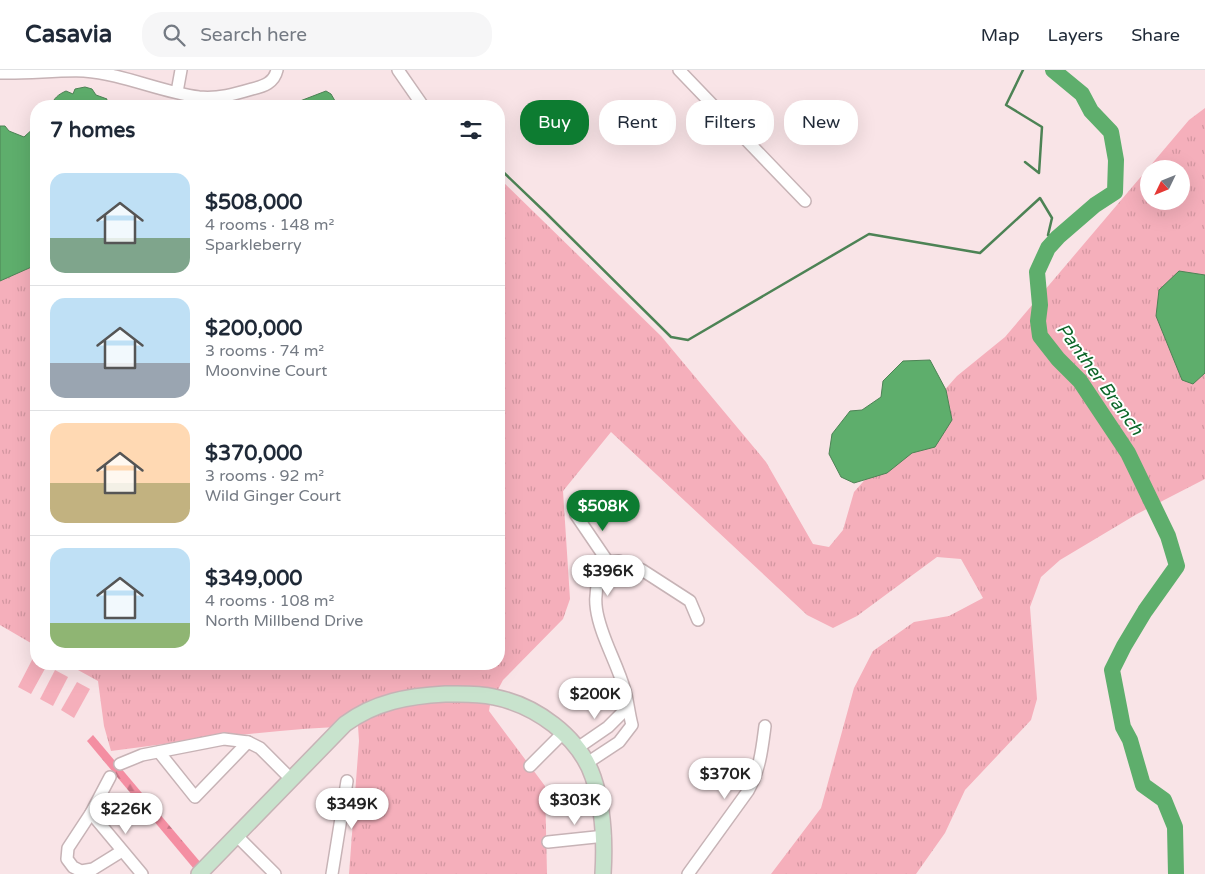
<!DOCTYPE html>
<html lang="en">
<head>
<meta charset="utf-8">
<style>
  body { margin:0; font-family:"Varela Round",sans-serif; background:#f6f6f7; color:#1f2937; height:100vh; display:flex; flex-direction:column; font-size:19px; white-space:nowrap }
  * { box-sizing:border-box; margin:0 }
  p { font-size:16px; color:#747a83 }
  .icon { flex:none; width:28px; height:28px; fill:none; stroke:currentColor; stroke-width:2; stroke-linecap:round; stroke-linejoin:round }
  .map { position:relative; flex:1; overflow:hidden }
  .side { position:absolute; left:30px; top:30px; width:475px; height:570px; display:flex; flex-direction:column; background:#fff; border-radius:20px; box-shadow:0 5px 20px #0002 }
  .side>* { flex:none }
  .guide { position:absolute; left:520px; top:30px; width:475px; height:45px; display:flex; gap:10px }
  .needle { width:32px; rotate:227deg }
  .controls { position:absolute; left:1140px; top:90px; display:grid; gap:10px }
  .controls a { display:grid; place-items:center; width:50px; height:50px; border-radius:50%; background:#fff; box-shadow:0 5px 20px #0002; font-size:25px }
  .price { position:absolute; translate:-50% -42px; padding:0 11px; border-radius:18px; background:#fff; color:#222; font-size:16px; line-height:32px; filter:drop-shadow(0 1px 2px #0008) }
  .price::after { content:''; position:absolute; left:50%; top:30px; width:15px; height:11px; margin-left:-8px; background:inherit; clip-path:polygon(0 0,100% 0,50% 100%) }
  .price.on { background:#0d7c31; color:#fff }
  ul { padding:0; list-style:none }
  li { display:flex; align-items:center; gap:15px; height:125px; padding:0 20px }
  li+li { border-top:1px solid #e0e1e3 }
  li span { display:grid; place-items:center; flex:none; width:140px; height:100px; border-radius:15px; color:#555 }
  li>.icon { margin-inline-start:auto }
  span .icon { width:60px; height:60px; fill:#fffc; stroke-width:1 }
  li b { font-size:21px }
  h2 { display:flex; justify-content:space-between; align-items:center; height:60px; padding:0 20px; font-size:21px }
  .tag { padding:0 18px; border-radius:20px; background:#fff; box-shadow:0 5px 20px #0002; font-size:18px; line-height:45px }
  .tag.on { background:#0d7c31; color:#fff }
  header { display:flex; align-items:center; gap:30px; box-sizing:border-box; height:70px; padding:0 25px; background:#fff; border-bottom:1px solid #e0e1e3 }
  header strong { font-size:24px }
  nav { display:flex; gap:28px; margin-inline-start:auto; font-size:18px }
  .search { width:350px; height:45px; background:#f6f6f7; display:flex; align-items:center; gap:12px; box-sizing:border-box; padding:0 18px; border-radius:20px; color:#747a83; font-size:19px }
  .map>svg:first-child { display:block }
  .grass { fill:url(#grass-tufts); fill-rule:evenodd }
  .forest { fill:url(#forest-firs) }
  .garden { fill:#f5afbb }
  .water { fill:#5eae6c; stroke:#4d8355 }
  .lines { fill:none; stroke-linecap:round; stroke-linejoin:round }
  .stream { stroke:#4d8355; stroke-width:2.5 }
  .river { stroke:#5eae6c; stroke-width:16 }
  .street-casing { stroke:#c7b3b6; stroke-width:14 }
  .secondary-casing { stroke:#c7b3b6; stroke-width:18 }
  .street { stroke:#fff; stroke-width:11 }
  .secondary { stroke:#c8e3cd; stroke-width:15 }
  .labels { text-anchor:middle; stroke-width:4; stroke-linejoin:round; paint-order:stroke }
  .water-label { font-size:18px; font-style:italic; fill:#0d6629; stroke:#fff }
</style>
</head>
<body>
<header>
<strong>Casavia</strong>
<div class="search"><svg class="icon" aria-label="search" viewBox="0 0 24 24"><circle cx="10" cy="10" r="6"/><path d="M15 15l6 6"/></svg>Search here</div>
<nav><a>Map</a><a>Layers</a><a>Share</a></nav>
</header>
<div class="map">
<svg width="1205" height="804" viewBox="0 0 1205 804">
  <defs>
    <pattern id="grass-tufts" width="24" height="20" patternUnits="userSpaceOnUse" patternTransform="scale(1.25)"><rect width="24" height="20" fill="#f5afbb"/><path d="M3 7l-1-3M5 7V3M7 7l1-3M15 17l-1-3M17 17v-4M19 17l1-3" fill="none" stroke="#d296a0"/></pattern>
    <pattern id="forest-firs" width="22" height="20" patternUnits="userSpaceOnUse" patternTransform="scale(1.25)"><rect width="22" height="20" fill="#f48ea2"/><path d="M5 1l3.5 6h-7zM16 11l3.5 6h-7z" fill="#c57384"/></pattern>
  </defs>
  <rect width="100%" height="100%" fill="#f9e4e7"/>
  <g class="grass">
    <path d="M 1205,38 L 1205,409 L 1137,444 L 1060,490 L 1041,507 L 1030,537 L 1037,629 L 1031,650 L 965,720 L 945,763 L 916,804 L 771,804 L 821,738 L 854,618 L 873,581 L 914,552 L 949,546 L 983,528 L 961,489 L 937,487 L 857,546 L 833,558 L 807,545 L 611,362 L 563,421 L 570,529 L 563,549 L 503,610 L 490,635 L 489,641 L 545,716 L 547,804 L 349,804 L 359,671 L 358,656 C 275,659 193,670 111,681 L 104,656 L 98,611 L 67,594 L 499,594 L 499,108 L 661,266 L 766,392 L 813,474 L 829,477 L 843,460 L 854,422 L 957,306 L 1005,267 L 1189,50 ZM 1149,99 L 1181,99 L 1181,131 L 1149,131 Z"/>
    <path d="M 36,116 L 36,576 L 0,555 L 0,119 Z"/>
  </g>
  <path class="forest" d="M 93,665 L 201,793 L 194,799 L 87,671 Z"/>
  <g class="garden">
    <path d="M 33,588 L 36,590 L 36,594 L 47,595 L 31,624 L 18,617 Z"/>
    <path d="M 55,600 L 68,607 L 53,636 L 40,629 Z"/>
    <path d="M 77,612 L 90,619 L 74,648 L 61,640 Z"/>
  </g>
  <g class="water">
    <path d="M 85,17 L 92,19 L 96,25 L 107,29 L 105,36 L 50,36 C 55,28 57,25 66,21 L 73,24 L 75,19 Z"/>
    <path d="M 326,21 L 331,24 L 338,36 L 242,36 L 246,34 L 254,35 L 258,32 L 276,35 L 300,31 Z"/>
    <path d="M 0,56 L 5,56 L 9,61 L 24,67 L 36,56 L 36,195 L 0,211 Z"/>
    <path d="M 1179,201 L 1205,205 L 1205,303 L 1193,314 L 1182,310 L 1156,246 L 1159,220 Z"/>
    <path d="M 930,290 L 946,320 L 952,350 L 935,377 L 912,383 L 887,403 L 854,413 L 841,407 L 829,384 L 832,364 L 850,341 L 862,340 L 881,327 L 883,311 L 903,291 Z"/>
  </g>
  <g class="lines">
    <g class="stream">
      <path d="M 1023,0 L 1006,35 L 1042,57 L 1039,103 L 1025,92"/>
      <path d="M 499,98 L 546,143 L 671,267 L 688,270 L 869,164 L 980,183 L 1040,128 L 1052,148 L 1048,165 L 1058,167"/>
    </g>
    <path class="river" d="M 1053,0 L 1082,24 L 1091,41 L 1111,62 L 1116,90 L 1115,122 L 1095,135 L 1058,167 L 1048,178 L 1037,202 L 1040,235 L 1038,251 L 1040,266 L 1058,289 L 1080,311 L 1128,383 L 1168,466 L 1177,496 L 1145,541 L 1124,576 L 1112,600 L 1123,657 L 1130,670 L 1143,715 L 1164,730 L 1175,757 L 1176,804"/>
    <g class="street-casing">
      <g id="street">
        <path d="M 398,0 L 423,36"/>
        <path d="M 679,0 L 805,131"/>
        <path d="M 0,3 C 28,4 56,0 84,1 C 124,4 160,22 199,27 C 218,29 235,24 252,19 C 264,16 274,13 277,0"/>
        <path d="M 177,22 L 181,0"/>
        <path d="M 576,445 L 608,492"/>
        <path d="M 576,679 L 608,657 L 627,638"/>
        <path d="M 159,682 L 195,727 L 248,672"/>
        <path d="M 587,693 L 619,672 L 632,655 C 629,644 628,632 625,621 C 613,577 577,535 608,492 L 619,491 L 642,500 L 690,531 L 698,550"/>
        <path d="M 120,694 L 142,685 L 224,669 L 248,672 L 260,678 L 291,709"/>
        <path d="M 530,696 L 563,663"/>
        <path d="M 110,707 L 91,743 L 68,778 L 67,789 L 73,797 L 81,801 L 93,799 L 122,781"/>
        <path d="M 91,743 L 142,804"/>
        <path d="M 237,766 L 275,804"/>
        <path d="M 548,772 L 605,766"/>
        <path d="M 332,804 L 347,711"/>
        <path d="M 688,804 L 748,721 C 760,700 762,679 765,656"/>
      </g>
    </g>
    <g class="secondary-casing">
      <path id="secondary" d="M 199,804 L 345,654 C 375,632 408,626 445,624 C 462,624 477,623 494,627 C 535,635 579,666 593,707 C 604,739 605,771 603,804"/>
    </g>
    <use href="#street" class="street"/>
    <use href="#secondary" class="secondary"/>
  </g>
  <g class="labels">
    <g class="water-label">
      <text transform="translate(1100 309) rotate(54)" y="6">Panther Branch</text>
    </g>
  </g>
</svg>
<div class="controls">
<a><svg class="needle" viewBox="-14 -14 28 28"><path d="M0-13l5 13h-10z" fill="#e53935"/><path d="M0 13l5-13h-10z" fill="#747a83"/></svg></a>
</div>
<b class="price on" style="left:603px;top:462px">$508K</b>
<b class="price" style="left:608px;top:527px">$396K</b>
<b class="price" style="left:595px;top:650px">$200K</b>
<b class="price" style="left:725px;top:730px">$370K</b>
<b class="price" style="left:575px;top:756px">$303K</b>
<b class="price" style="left:352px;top:760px">$349K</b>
<b class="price" style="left:126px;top:765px">$226K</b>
<div class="guide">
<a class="tag on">Buy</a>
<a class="tag">Rent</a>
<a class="tag">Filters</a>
<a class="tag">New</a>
</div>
<section class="side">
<h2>7 homes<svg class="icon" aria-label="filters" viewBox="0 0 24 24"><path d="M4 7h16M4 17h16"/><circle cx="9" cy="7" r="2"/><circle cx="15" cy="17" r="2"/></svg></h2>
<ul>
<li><span style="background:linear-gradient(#bfe0f5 65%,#7fa58c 0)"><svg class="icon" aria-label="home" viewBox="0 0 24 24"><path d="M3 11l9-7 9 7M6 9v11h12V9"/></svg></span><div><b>$508,000</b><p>4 rooms · 148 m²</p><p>Sparkleberry</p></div></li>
<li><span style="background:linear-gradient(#bfe0f5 65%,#9aa5b1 0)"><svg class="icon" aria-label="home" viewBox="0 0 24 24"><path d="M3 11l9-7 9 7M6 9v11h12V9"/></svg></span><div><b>$200,000</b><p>3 rooms · 74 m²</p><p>Moonvine Court</p></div></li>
<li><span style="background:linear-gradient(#ffd9b3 60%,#c2b280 0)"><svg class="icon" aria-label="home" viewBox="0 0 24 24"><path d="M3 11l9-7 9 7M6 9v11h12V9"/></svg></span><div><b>$370,000</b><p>3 rooms · 92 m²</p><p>Wild Ginger Court</p></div></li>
<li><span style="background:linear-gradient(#bfe0f5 75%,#8fb573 0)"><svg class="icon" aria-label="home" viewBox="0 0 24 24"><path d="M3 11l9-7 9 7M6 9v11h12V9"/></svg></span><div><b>$349,000</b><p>4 rooms · 108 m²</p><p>North Millbend Drive</p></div></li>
</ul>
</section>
</div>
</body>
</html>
